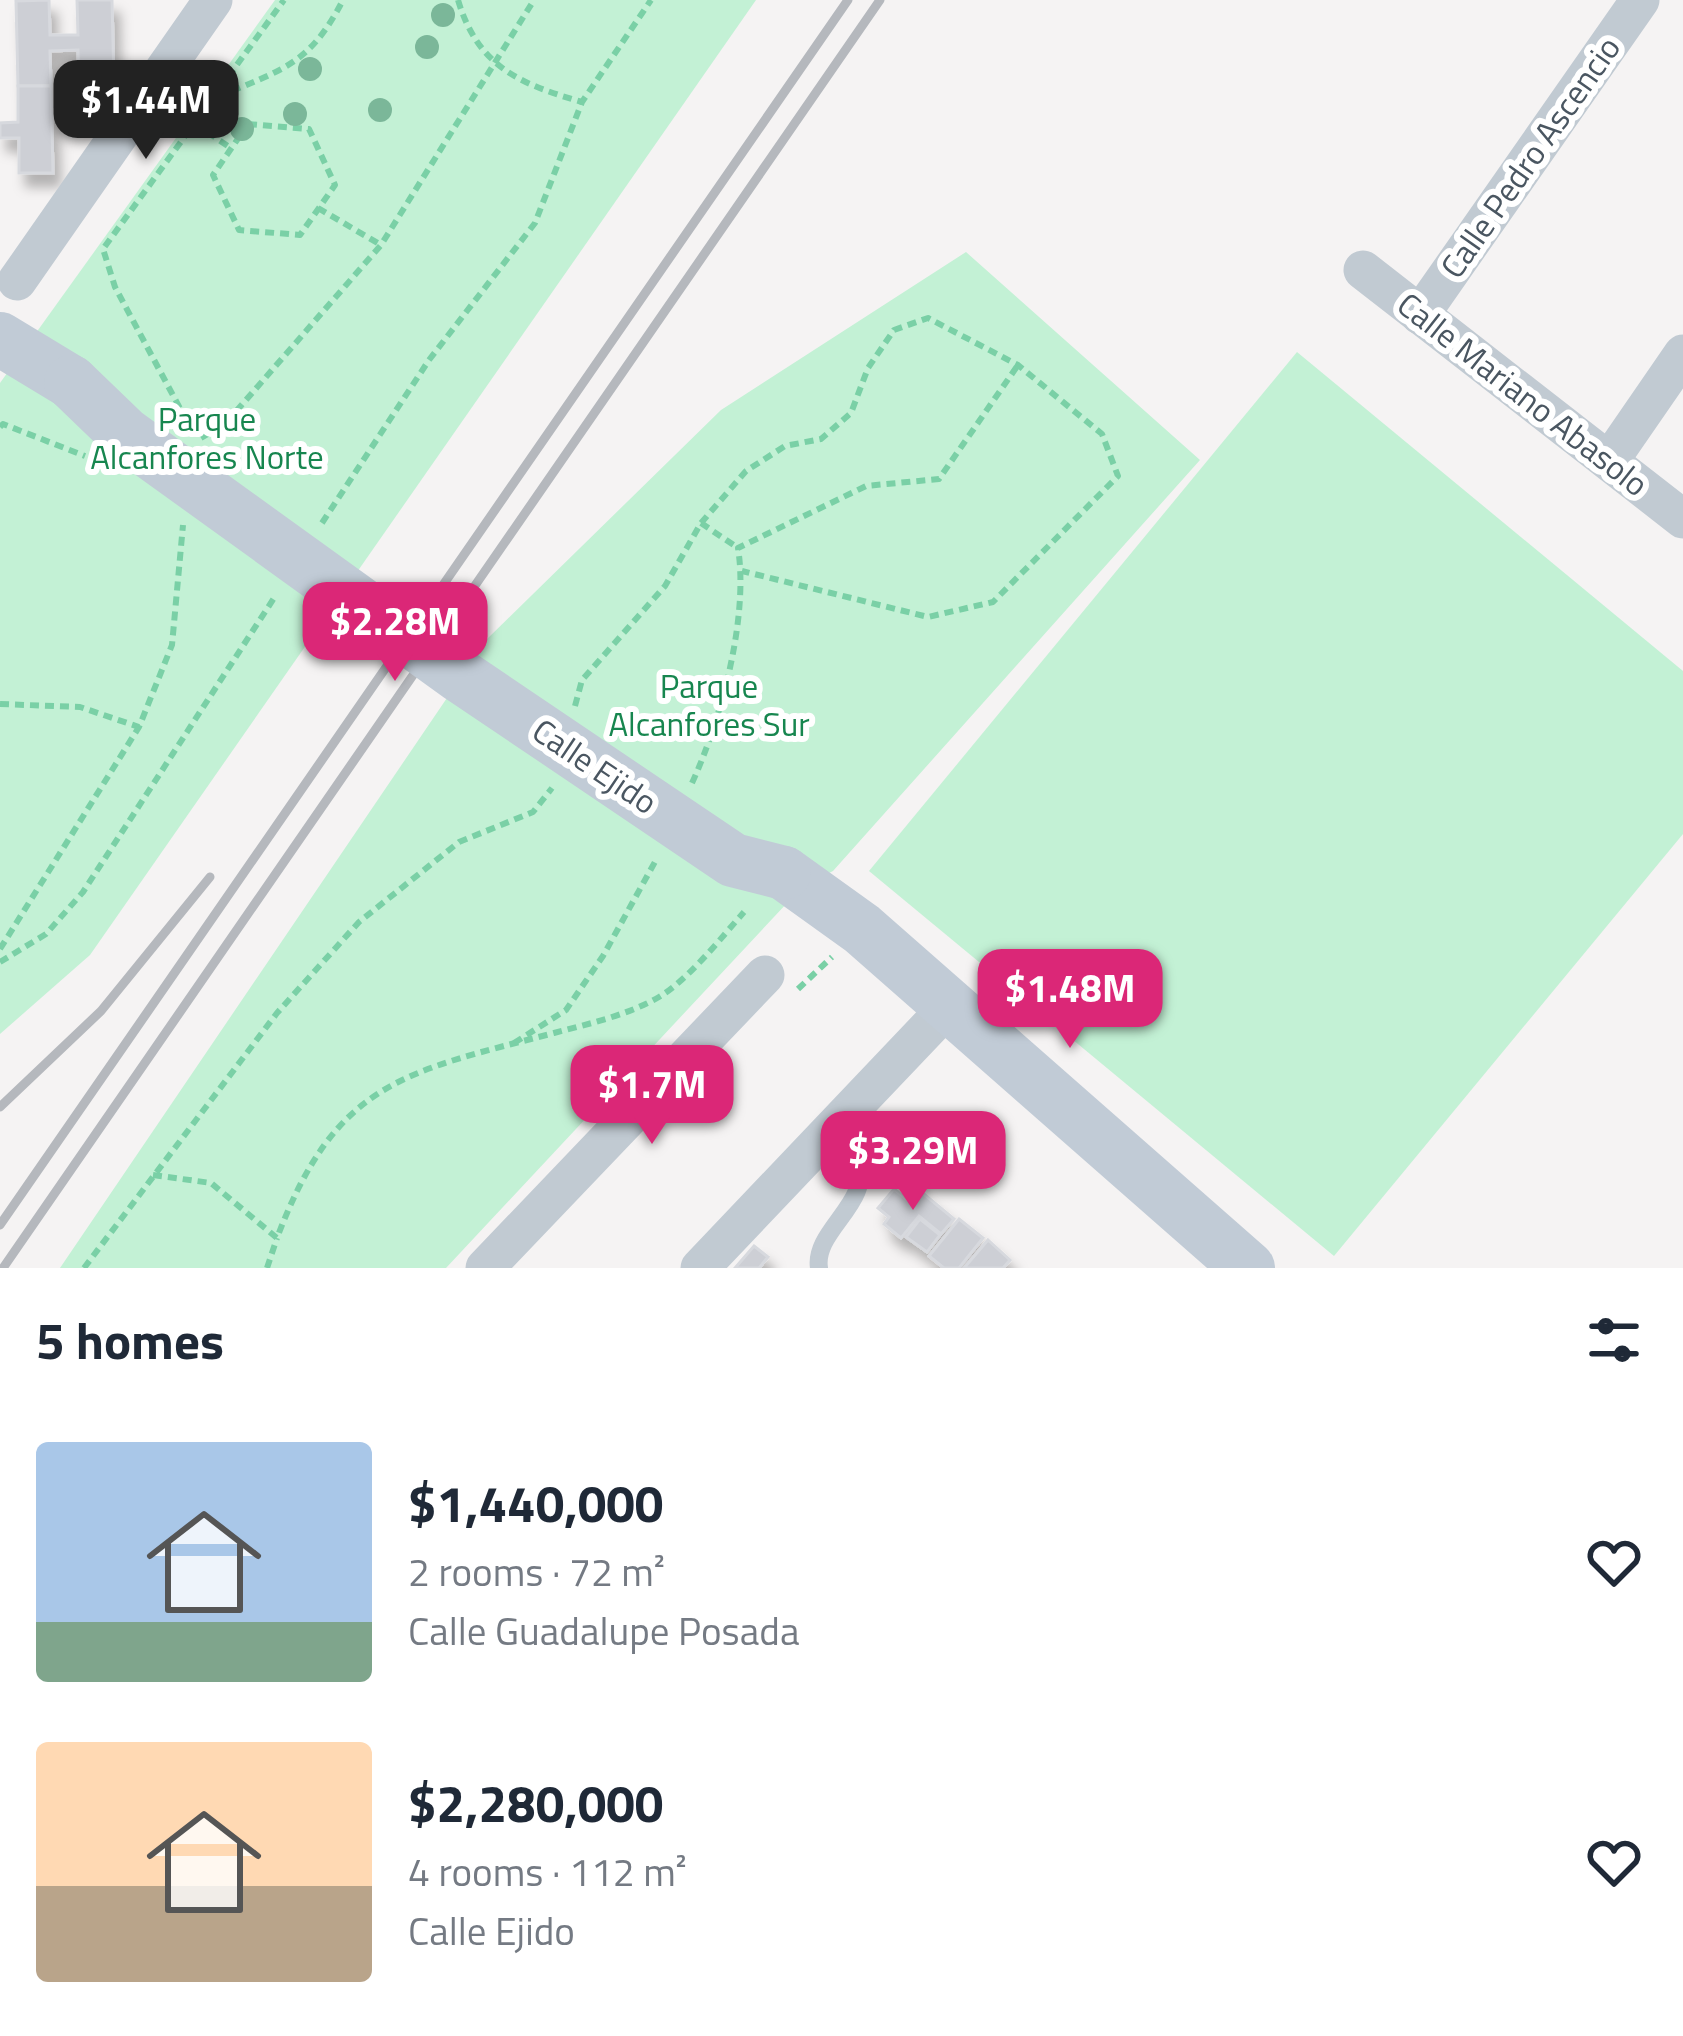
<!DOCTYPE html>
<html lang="en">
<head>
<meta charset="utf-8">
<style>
  body { margin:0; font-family:"Titillium Web",sans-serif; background:#f6f6f7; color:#1f2937; height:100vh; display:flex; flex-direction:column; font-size:45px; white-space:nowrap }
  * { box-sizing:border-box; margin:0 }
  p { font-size:39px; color:#747a83 }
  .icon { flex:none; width:66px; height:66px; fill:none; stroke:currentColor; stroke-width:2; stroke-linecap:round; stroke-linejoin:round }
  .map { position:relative; height:1268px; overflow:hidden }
  .drawer { display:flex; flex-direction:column; background:#fff; flex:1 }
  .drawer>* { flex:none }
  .price { position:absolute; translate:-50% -102px; padding:0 27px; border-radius:24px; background:#db2777; color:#fff; font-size:39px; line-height:78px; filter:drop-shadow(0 3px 6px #0008) }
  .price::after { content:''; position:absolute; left:50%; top:72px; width:36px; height:27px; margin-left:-18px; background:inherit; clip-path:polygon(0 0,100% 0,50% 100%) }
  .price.active { background:#222; color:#fff }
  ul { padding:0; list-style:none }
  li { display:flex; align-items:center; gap:36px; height:300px; padding:0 36px }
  li span { display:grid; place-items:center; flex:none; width:336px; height:240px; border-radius:12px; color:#555 }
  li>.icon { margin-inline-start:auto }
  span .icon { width:144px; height:144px; fill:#fffc; stroke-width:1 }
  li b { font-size:51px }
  h2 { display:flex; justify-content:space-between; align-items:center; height:144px; padding:0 36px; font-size:51px }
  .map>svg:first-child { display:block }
  .green { fill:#c3f1d5 }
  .building { fill:#cdcfd5; stroke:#d7d9de; stroke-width:3; filter:url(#shadow) }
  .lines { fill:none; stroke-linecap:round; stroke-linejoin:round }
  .path { stroke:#7ad0a6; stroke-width:6; stroke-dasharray:9 6; stroke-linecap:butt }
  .lane { stroke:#c1cad2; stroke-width:18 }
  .street { stroke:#c1cad2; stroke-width:39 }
  .secondary { stroke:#c1cbd6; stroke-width:54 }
  .rail { stroke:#b5b8bd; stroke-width:9 }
  .secondary-bridge { stroke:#c1cbd6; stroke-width:54 }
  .tree { fill:#7bb799 }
  .labels { text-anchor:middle; stroke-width:12; stroke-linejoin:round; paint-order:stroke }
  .street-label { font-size:33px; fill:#4a5661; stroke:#fff }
  .park-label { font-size:33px; fill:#17864f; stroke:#fff }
</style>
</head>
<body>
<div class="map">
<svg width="1683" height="1268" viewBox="0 0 1683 1268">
  <defs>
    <filter id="shadow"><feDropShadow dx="7" dy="13" stdDeviation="6" flood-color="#0004"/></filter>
  </defs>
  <rect width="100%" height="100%" fill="#f5f3f3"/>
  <g class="green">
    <path d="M 275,0 L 756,0 L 90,955 L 0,1034 L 0,383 Z"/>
    <path d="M 966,252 L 1200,460 L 833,871 L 803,886 L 446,1268 L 60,1268 L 487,639 L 721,410 Z"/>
    <path d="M 1297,352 L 1683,671 L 1683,834 L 1334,1256 L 869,871 Z"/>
  </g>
  <g class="building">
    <path d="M 49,0 L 50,35 L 78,35 L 77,0 L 112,0 L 114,84 L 79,85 L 78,50 L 50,51 L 51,86 L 18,86 L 16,1 Z"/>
    <path d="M 18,86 L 51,86 L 53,173 L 19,173 L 19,138 L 0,138 L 0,123 L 18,122 Z"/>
    <path d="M 894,1189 L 910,1202 L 919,1190 L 954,1219 L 941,1234 L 919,1216 L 901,1238 L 884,1224 L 889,1217 L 878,1208 Z"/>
    <path d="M 920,1219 L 940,1235 L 927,1252 L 906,1237 Z"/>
    <path d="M 959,1219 L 983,1238 L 959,1268 L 944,1268 L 929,1256 Z"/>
    <path d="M 988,1240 L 1010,1260 L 1003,1268 L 964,1268 Z"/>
    <path d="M 754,1246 L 768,1257 L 759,1268 L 735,1268 Z"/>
  </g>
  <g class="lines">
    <g class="path">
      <path d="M 458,0 C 478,67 520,84 582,102"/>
      <path d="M 218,97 C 282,69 309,66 343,0"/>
      <path d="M 195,124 L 231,148"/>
      <path d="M 248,124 L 309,129 L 335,185 L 300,235 L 239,230 L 213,175 Z"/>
      <path d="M 318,208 L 381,245"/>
      <path d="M 182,422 L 183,414 L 115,287 L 103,249 L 284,0"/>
      <path d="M 0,427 L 3,424 L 85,456"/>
      <path d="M 201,438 L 225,424 L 381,245 L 534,0"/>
      <path d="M 322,523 L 429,360 L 535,223 L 582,102 L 651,0"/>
      <path d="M 701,523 L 738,548"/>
      <path d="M 0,704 L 80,707 L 139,727"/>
      <path d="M 575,706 L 582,680 L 665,586 L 701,523 L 746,471 L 785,446 L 821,439 L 851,413 L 868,368 L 894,330 L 928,318 L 1018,365 L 1102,434 L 1118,476 L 993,602 L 928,617 L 742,571"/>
      <path d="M 692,783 C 721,720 749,617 738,548 L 866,486 L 939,479 L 1018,365"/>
      <path d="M 0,949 L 139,727 L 172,645 L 183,525"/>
      <path d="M 0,962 L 46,934 L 83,892 L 276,595"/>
      <path d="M 798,989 L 832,957"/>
      <path d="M 514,1043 L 566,1010 L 603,956 L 656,860"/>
      <path d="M 153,1175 L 211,1183 L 277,1238 C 336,1081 405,1072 554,1033 C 588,1024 628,1015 659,997 C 688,980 721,938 744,912"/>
      <path d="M 84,1268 L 277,1013 L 359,922 L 459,842 L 533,812 L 552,788"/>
      <path d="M 267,1268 L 277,1238"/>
    </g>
    <path class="lane" d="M 819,1268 C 813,1230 874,1202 857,1161 C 853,1151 837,1139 830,1131"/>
    <g class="street">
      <path d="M 1363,270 L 1683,519"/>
      <path d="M 17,281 L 213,0"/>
      <path d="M 1420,315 L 1640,0"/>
      <path d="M 1610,460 L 1683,354"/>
      <path d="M 485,1268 L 765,975"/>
      <path d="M 700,1268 L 950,1005"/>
    </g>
    <g class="secondary">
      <path d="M 0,339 L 71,382"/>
      <path d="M 784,873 L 862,929 L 1248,1268"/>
    </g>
    <g class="rail">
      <path d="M 0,1107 L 101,1011 L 210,877"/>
      <path d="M 0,1225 L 848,0"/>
      <path d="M 3,1268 L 880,0"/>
    </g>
    <path class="secondary-bridge" d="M 71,382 L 125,434 L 459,675 L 733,860 L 784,873"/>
  </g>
  <g class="tree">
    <circle cx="443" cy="15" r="12"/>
    <circle cx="427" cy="47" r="12"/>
    <circle cx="310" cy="69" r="12"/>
    <circle cx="380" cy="110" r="12"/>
    <circle cx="295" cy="114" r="12"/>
    <circle cx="242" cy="129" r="12"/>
  </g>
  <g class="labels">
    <g class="street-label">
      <text transform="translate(1530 157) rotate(-55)" y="12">Calle Pedro Ascencio</text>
      <text transform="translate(1523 394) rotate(38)" y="12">Calle Mariano Abasolo</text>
      <text transform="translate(595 766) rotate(34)" y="12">Calle Ejido</text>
    </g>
    <g class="park-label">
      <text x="207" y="431">Parque<tspan x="207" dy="38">Alcanfores Norte</tspan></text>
      <text x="709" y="698">Parque<tspan x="709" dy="38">Alcanfores Sur</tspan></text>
    </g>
  </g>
</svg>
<b class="price active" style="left:146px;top:162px">$1.44M</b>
<b class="price" style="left:395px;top:684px">$2.28M</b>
<b class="price" style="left:1070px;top:1051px">$1.48M</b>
<b class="price" style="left:652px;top:1147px">$1.7M</b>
<b class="price" style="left:913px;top:1213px">$3.29M</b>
</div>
<section class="drawer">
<h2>5 homes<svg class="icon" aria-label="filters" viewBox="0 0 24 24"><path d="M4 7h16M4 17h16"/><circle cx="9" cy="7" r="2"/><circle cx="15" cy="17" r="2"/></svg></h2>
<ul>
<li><span style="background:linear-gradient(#a9c7e8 75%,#7fa58c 0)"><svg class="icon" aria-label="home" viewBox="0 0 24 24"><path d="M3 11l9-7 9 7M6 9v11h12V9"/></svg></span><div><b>$1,440,000</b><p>2 rooms · 72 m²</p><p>Calle Guadalupe Posada</p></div><svg class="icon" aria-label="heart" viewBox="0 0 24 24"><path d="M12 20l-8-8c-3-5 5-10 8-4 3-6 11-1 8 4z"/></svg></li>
<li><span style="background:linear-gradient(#ffd9b3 60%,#b9a48a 0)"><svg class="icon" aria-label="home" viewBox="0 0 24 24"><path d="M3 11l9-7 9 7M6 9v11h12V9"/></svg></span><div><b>$2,280,000</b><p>4 rooms · 112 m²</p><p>Calle Ejido</p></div><svg class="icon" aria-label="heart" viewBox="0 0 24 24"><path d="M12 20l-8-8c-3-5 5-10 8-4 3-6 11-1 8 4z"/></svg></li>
</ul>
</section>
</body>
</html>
